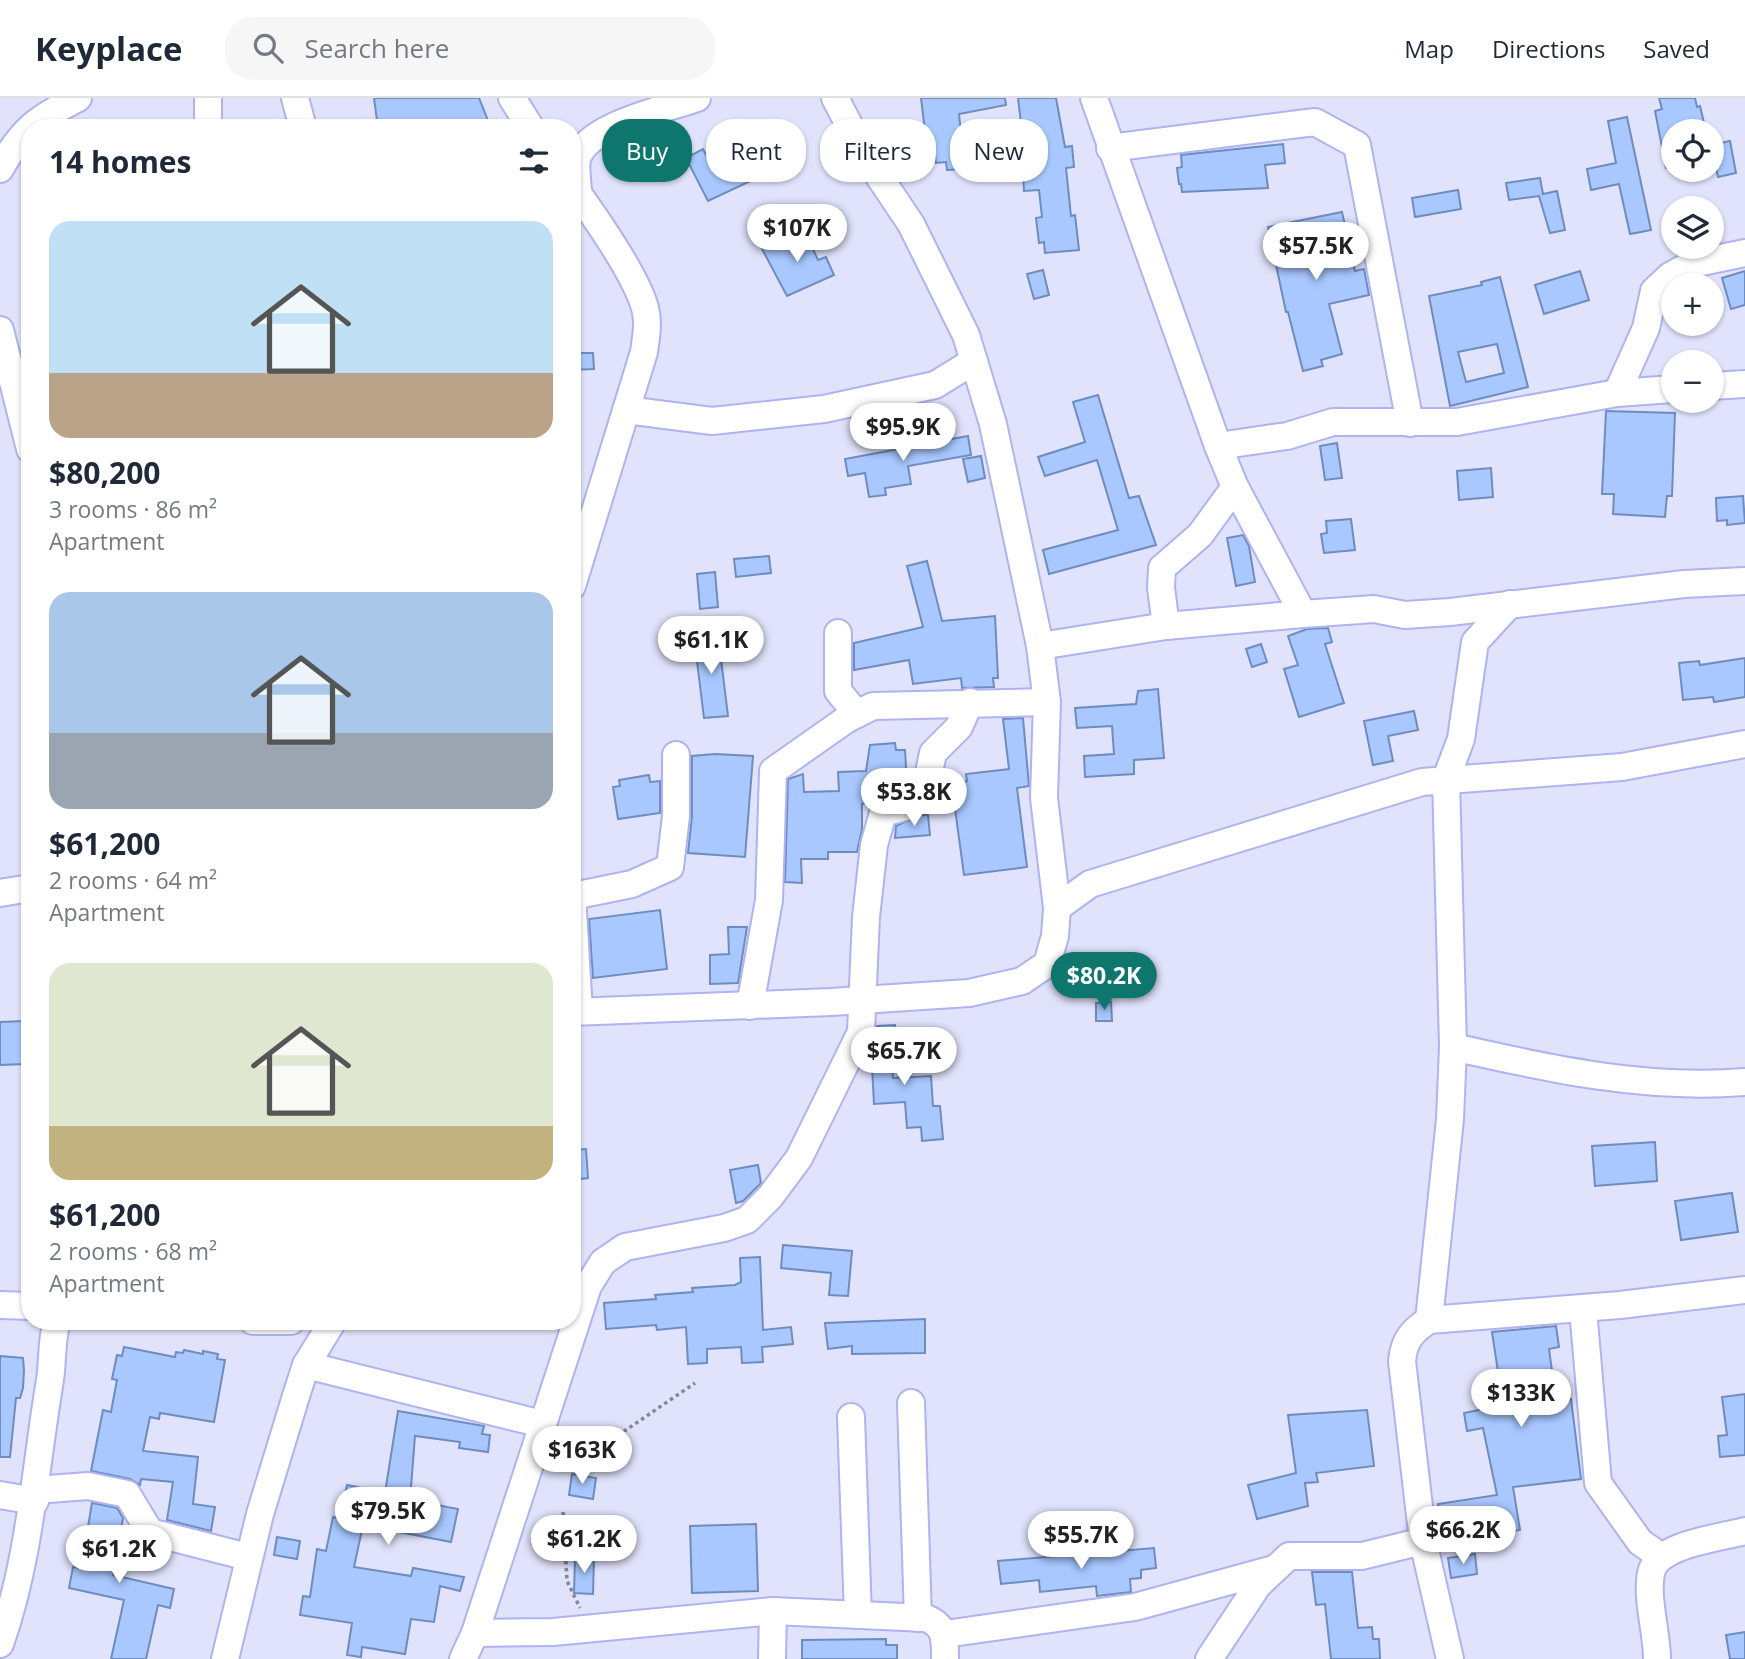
<!DOCTYPE html>
<html lang="en">
<head>
<meta charset="utf-8">
<style>
  body { margin:0; font-family:"Open Sans",sans-serif; background:#f6f6f7; color:#1f2937; height:100vh; display:flex; flex-direction:column; font-size:26px; white-space:nowrap }
  * { box-sizing:border-box; margin:0 }
  p { font-size:23px; color:#747a83 }
  .icon { flex:none; width:38px; height:38px; fill:none; stroke:currentColor; stroke-width:2; stroke-linecap:round; stroke-linejoin:round }
  .map { position:relative; flex:1; overflow:hidden }
  .sheet { position:absolute; left:21px; top:21px; width:560px; height:1211px; display:flex; flex-direction:column; background:#fff; border-radius:28px; box-shadow:0 2px 5px #0004 }
  .sheet>* { flex:none }
  .top-card { position:absolute; left:602px; top:21px; width:665px; height:63px; display:flex; gap:14px }
  .buttons { position:absolute; left:1661px; top:21px; display:grid; gap:14px }
  .buttons a { display:grid; place-items:center; width:63px; height:63px; border-radius:50%; background:#fff; box-shadow:0 2px 5px #0004; font-size:35px }
  .price { position:absolute; translate:-50% -60px; padding:0 16px; border-radius:24px; background:#fff; color:#222; font-size:23px; line-height:46px; filter:drop-shadow(0 2px 4px #0008) }
  .price::after { content:''; position:absolute; left:50%; top:42px; width:21px; height:16px; margin-left:-10px; background:inherit; clip-path:polygon(0 0,100% 0,50% 100%) }
  .price.active { background:#0f766e; color:#fff }
  ul { padding:0; list-style:none }
  li { display:grid; align-content:center; gap:14px; height:371px; padding:0 28px }
  li span { display:grid; place-items:center; height:217px; border-radius:21px; color:#555 }
  li>.icon { margin-inline-start:auto }
  span .icon { width:126px; height:126px; fill:#fffc; stroke-width:1 }
  li b { font-size:30px }
  h2 { display:flex; justify-content:space-between; align-items:center; height:84px; padding:0 28px; font-size:30px }
  .pill { padding:0 24px; border-radius:28px; background:#fff; box-shadow:0 2px 5px #0004; font-size:24px; line-height:63px }
  .pill.active { background:#0f766e; color:#fff }
  header { display:flex; align-items:center; gap:42px; box-sizing:border-box; height:98px; padding:0 35px; background:#fff; border-bottom:2px solid #e0e1e3 }
  header strong { font-size:33px }
  nav { display:flex; gap:38px; margin-inline-start:auto; font-size:24px }
  .search { width:490px; height:63px; background:#f6f6f7; display:flex; align-items:center; gap:18px; box-sizing:border-box; padding:0 24px; border-radius:28px; color:#747a83; font-size:26px }
  .map>svg:first-child { display:block }
  .building { fill:#a8c8ff; stroke:#6e8cbf; stroke-width:2; fill-rule:evenodd }
  .lines { fill:none; stroke-linecap:round; stroke-linejoin:round }
  .minor-casing { stroke:#afb3ef; stroke-width:30 }
  .path { stroke:#84869e; stroke-width:3.5; stroke-dasharray:3.5 3.5; stroke-linecap:butt }
  .minor { stroke:#fff; stroke-width:26 }
</style>
</head>
<body>
<header>
<strong>Keyplace</strong>
<div class="search"><svg class="icon" aria-label="search" viewBox="0 0 24 24"><circle cx="10" cy="10" r="6"/><path d="M15 15l6 6"/></svg>Search here</div>
<nav><a>Map</a><a>Directions</a><a>Saved</a></nav>
</header>
<div class="map">
<svg width="1745" height="1561" viewBox="0 0 1745 1561">
  <rect width="100%" height="100%" fill="#e1e3fc"/>
  <g class="building">
    <path d="M 374,0 L 479,0 L 491,30 L 378,30 Z"/>
    <path d="M 921,0 L 1005,0 L 1006,7 L 959,16 L 962,44 L 983,42 L 984,61 L 964,63 L 964,71 L 947,72 L 946,64 L 936,65 L 933,40 L 926,41 Z"/>
    <path d="M 1018,0 L 1056,0 L 1065,49 L 1072,48 L 1074,69 L 1066,70 L 1071,118 L 1075,117 L 1079,152 L 1045,155 L 1044,144 L 1039,145 L 1036,120 L 1042,119 L 1039,92 L 1024,93 L 1023,75 L 1027,75 Z"/>
    <path d="M 1659,0 L 1695,0 L 1697,9 L 1700,8 L 1706,33 L 1673,33 L 1673,69 L 1666,70 L 1655,13 L 1662,11 Z"/>
    <path d="M 1627,19 L 1651,132 L 1630,136 L 1619,86 L 1591,92 L 1587,71 L 1616,65 L 1608,23 Z"/>
    <path d="M 1730,43 L 1736,75 L 1718,79 L 1715,66 L 1712,67 L 1712,47 Z"/>
    <path d="M 1283,46 L 1285,65 L 1265,67 L 1268,90 L 1182,94 L 1181,86 L 1179,86 L 1177,70 L 1182,69 L 1181,57 Z"/>
    <path d="M 703,51 L 712,68 L 739,57 L 743,65 L 768,54 L 776,71 L 708,103 L 686,60 Z"/>
    <path d="M 1540,80 L 1543,96 L 1557,93 L 1565,132 L 1550,135 L 1539,98 L 1509,102 L 1506,85 Z"/>
    <path d="M 1458,92 L 1461,111 L 1415,119 L 1412,100 Z"/>
    <path d="M 1342,114 L 1355,173 L 1364,171 L 1369,197 L 1329,206 L 1342,256 L 1321,262 L 1323,268 L 1303,273 L 1288,214 L 1286,214 L 1268,129 Z"/>
    <path d="M 806,136 L 818,162 L 826,159 L 834,177 L 787,198 L 761,149 L 776,142 L 779,147 Z"/>
    <path d="M 1043,172 L 1049,197 L 1034,201 L 1027,176 Z"/>
    <path d="M 1580,173 L 1589,202 L 1544,216 L 1535,187 Z"/>
    <path d="M 1745,173 L 1745,207 L 1731,211 L 1722,180 Z"/>
    <path d="M 1500,179 L 1528,289 L 1450,308 L 1429,198 L 1482,187 L 1481,184 ZM 1497,246 L 1504,275 L 1466,284 L 1458,254 Z"/>
    <path d="M 572,255 L 593,255 L 594,271 L 572,272 Z"/>
    <path d="M 1098,297 L 1129,400 L 1139,398 L 1156,447 L 1049,476 L 1043,452 L 1118,432 L 1097,362 L 1045,378 L 1038,359 L 1085,344 L 1073,304 Z"/>
    <path d="M 1606,313 L 1675,315 L 1672,398 L 1667,398 L 1665,419 L 1613,416 L 1614,396 L 1602,396 Z"/>
    <path d="M 968,338 L 971,357 L 908,368 L 911,386 L 885,390 L 886,397 L 869,399 L 865,375 L 848,378 L 845,361 Z"/>
    <path d="M 1337,345 L 1342,380 L 1325,382 L 1320,348 Z"/>
    <path d="M 981,358 L 985,380 L 968,384 L 963,361 Z"/>
    <path d="M 1491,370 L 1493,399 L 1459,402 L 1457,373 Z"/>
    <path d="M 1743,398 L 1745,425 L 1727,427 L 1727,422 L 1717,423 L 1716,400 Z"/>
    <path d="M 1351,421 L 1355,452 L 1324,455 L 1321,436 L 1327,435 L 1326,423 Z"/>
    <path d="M 1243,437 L 1249,448 L 1255,484 L 1236,488 L 1227,440 Z"/>
    <path d="M 769,458 L 771,475 L 736,479 L 734,461 Z"/>
    <path d="M 927,463 L 942,523 L 995,518 L 998,580 L 993,580 L 994,589 L 962,590 L 961,580 L 913,586 L 909,562 L 854,572 L 854,545 L 923,529 L 907,468 Z"/>
    <path d="M 715,474 L 718,509 L 700,511 L 697,476 Z"/>
    <path d="M 1328,530 L 1332,544 L 1325,546 L 1344,605 L 1299,619 L 1284,571 L 1298,567 L 1288,538 L 1307,531 Z"/>
    <path d="M 718,536 L 728,618 L 704,620 L 694,539 Z"/>
    <path d="M 1261,546 L 1267,564 L 1252,569 L 1246,551 Z"/>
    <path d="M 1745,560 L 1745,599 L 1714,604 L 1713,599 L 1683,602 L 1679,565 L 1699,563 L 1700,567 Z"/>
    <path d="M 1158,591 L 1164,660 L 1134,662 L 1134,676 L 1085,679 L 1084,658 L 1114,656 L 1112,628 L 1077,630 L 1075,610 L 1136,606 L 1138,593 Z"/>
    <path d="M 1414,613 L 1418,632 L 1388,638 L 1393,663 L 1373,667 L 1364,623 Z"/>
    <path d="M 1023,620 L 1029,688 L 1017,690 L 1027,769 L 964,777 L 952,689 L 967,683 L 966,676 L 1009,671 L 1003,621 Z"/>
    <path d="M 895,645 L 896,652 L 905,652 L 907,685 L 898,695 L 862,706 L 862,731 L 857,754 L 828,754 L 828,761 L 801,761 L 802,785 L 785,784 L 788,681 L 803,676 L 804,694 L 839,693 L 838,674 L 866,673 L 870,647 Z"/>
    <path d="M 715,656 L 753,658 L 745,759 L 688,755 L 692,718 L 692,658 Z"/>
    <path d="M 649,677 L 650,684 L 660,683 L 660,715 L 618,721 L 613,689 L 620,688 L 619,682 Z"/>
    <path d="M 920,717 L 928,717 L 930,737 L 895,740 L 896,728 Z"/>
    <path d="M 660,812 L 667,871 L 593,880 L 589,821 Z"/>
    <path d="M 728,829 L 747,829 L 738,885 L 710,886 L 710,857 L 729,856 Z"/>
    <path d="M 1111,904 L 1112,923 L 1096,923 L 1096,905 Z"/>
    <path d="M 24,923 L 25,966 L 0,967 L 0,924 Z"/>
    <path d="M 895,927 L 897,950 L 892,951 L 893,980 L 931,978 L 933,1008 L 940,1008 L 943,1041 L 922,1043 L 921,1029 L 907,1030 L 905,1004 L 874,1006 L 871,949 L 877,928 Z"/>
    <path d="M 1655,1044 L 1657,1083 L 1595,1088 L 1592,1048 Z"/>
    <path d="M 586,1051 L 588,1080 L 572,1082 L 572,1052 Z"/>
    <path d="M 758,1067 L 761,1085 L 743,1103 L 736,1105 L 730,1072 Z"/>
    <path d="M 1732,1095 L 1738,1134 L 1681,1142 L 1675,1103 Z"/>
    <path d="M 783,1147 L 852,1153 L 848,1198 L 829,1197 L 831,1175 L 781,1170 Z"/>
    <path d="M 760,1159 L 763,1232 L 791,1229 L 793,1246 L 762,1249 L 763,1264 L 742,1265 L 741,1249 L 707,1251 L 707,1265 L 688,1266 L 686,1229 L 657,1232 L 656,1227 L 606,1231 L 604,1205 L 656,1201 L 655,1197 L 693,1194 L 692,1190 L 735,1187 L 741,1184 L 740,1160 Z"/>
    <path d="M 925,1221 L 925,1255 L 852,1256 L 852,1248 L 828,1251 L 825,1225 Z"/>
    <path d="M 1556,1228 L 1559,1249 L 1549,1251 L 1556,1303 L 1571,1301 L 1581,1381 L 1513,1389 L 1520,1432 L 1501,1435 L 1498,1415 L 1467,1420 L 1468,1429 L 1442,1433 L 1438,1406 L 1497,1397 L 1483,1330 L 1467,1333 L 1464,1315 L 1503,1307 L 1492,1234 Z"/>
    <path d="M 124,1249 L 175,1259 L 176,1254 L 183,1255 L 184,1252 L 203,1256 L 203,1253 L 218,1256 L 217,1261 L 225,1262 L 214,1324 L 160,1315 L 159,1321 L 150,1319 L 143,1353 L 198,1359 L 193,1406 L 215,1409 L 211,1433 L 167,1422 L 173,1384 L 141,1381 L 140,1387 L 130,1381 L 91,1373 L 103,1312 L 111,1314 L 117,1282 L 112,1281 L 117,1257 L 122,1258 Z"/>
    <path d="M 0,1258 L 23,1260 L 24,1272 L 23,1290 L 20,1300 L 16,1300 L 10,1359 L 0,1359 Z"/>
    <path d="M 1745,1296 L 1745,1357 L 1720,1359 L 1718,1338 L 1727,1337 L 1722,1299 Z"/>
    <path d="M 1367,1312 L 1374,1368 L 1316,1375 L 1318,1384 L 1305,1385 L 1308,1408 L 1257,1421 L 1248,1387 L 1296,1375 L 1288,1317 Z"/>
    <path d="M 398,1313 L 484,1328 L 482,1336 L 490,1337 L 488,1354 L 459,1350 L 460,1344 L 415,1338 L 410,1402 L 458,1411 L 451,1444 L 363,1427 L 354,1469 L 411,1478 L 413,1470 L 464,1479 L 460,1493 L 440,1488 L 434,1524 L 411,1521 L 405,1556 L 362,1549 L 361,1559 L 347,1557 L 352,1525 L 300,1517 L 303,1498 L 310,1499 L 317,1451 L 326,1453 L 333,1419 L 340,1421 L 347,1387 L 385,1395 Z"/>
    <path d="M 572,1376 L 596,1380 L 593,1401 L 569,1397 Z"/>
    <path d="M 92,1405 L 117,1410 L 123,1420 L 113,1477 L 174,1491 L 170,1510 L 158,1507 L 146,1561 L 111,1561 L 124,1502 L 69,1490 L 73,1469 L 81,1470 Z"/>
    <path d="M 756,1426 L 758,1493 L 692,1495 L 690,1428 Z"/>
    <path d="M 277,1439 L 300,1443 L 297,1461 L 274,1457 Z"/>
    <path d="M 1154,1450 L 1156,1470 L 1141,1472 L 1141,1480 L 1130,1481 L 1131,1494 L 1097,1498 L 1096,1488 L 1040,1494 L 1039,1482 L 1001,1486 L 998,1463 Z"/>
    <path d="M 1475,1456 L 1477,1476 L 1451,1480 L 1448,1460 Z"/>
    <path d="M 575,1459 L 594,1459 L 593,1496 L 574,1495 Z"/>
    <path d="M 1312,1474 L 1352,1474 L 1358,1530 L 1372,1529 L 1373,1541 L 1379,1541 L 1380,1561 L 1331,1561 L 1325,1506 L 1316,1507 Z"/>
    <path d="M 1745,1534 L 1745,1561 L 1730,1561 L 1726,1537 Z"/>
    <path d="M 886,1541 L 886,1547 L 897,1547 L 897,1561 L 802,1561 L 802,1542 Z"/>
  </g>
  <g class="lines">
    <g class="minor-casing">
      <g id="minor">
        <path d="M 295,0 L 303,30"/>
        <path d="M 512,0 L 531,30"/>
        <path d="M 1094,0 L 1218,348 L 1235,389 L 1303,516"/>
        <path d="M 208,30 L 208,0"/>
        <path d="M 1110,50 L 1315,24 L 1357,47 L 1410,325"/>
        <path d="M 0,71 C 22,31 38,20 78,0"/>
        <path d="M 572,87 C 593,116 636,177 645,210 C 649,225 646,239 644,254 L 572,488"/>
        <path d="M 578,95 C 578,85 575,71 577,61 C 587,27 666,11 697,0"/>
        <path d="M 0,232 L 30,351"/>
        <path d="M 1712,288 L 1745,286"/>
        <path d="M 1617,295 L 1646,230 L 1654,193 L 1670,178 L 1692,166 L 1745,155"/>
        <path d="M 626,312 L 712,323 L 824,311 L 935,287 L 974,263"/>
        <path d="M 1218,348 L 1287,338 L 1333,324 L 1457,324 L 1617,295 L 1673,291"/>
        <path d="M 1166,528 L 1161,490 L 1162,470 L 1200,437 L 1235,389"/>
        <path d="M 838,535 L 838,593 L 857,616"/>
        <path d="M 1040,548 L 1166,528 L 1303,516 L 1374,511 L 1405,517 L 1450,514 L 1684,486 L 1745,483"/>
        <path d="M 0,795 L 30,790"/>
        <path d="M 572,797 L 579,913"/>
        <path d="M 573,798 L 632,786 L 670,769 L 676,718 L 676,657"/>
        <path d="M 1057,810 L 1090,786 L 1422,684 L 1622,669 L 1745,646"/>
        <path d="M 750,908 L 769,802 L 773,673 L 847,621 L 873,608 L 1047,604"/>
        <path d="M 572,914 L 831,904 L 969,895 L 1022,883 L 1047,866 L 1055,838 L 1057,810 L 1044,700 L 1047,604 L 1040,548 L 993,326 L 966,237 L 911,126 L 866,59 L 835,0"/>
        <path d="M 1453,949 C 1550,971 1645,992 1745,984"/>
        <path d="M 0,1207 L 30,1208"/>
        <path d="M 1583,1211 L 1598,1385 L 1640,1444 L 1660,1458"/>
        <path d="M 1429,1222 L 1450,1021 L 1453,949 L 1446,681 L 1461,641 L 1475,544 L 1510,506"/>
        <path d="M 253,1223 L 291,1223"/>
        <path d="M 306,1267 L 542,1326"/>
        <path d="M 911,1305 L 918,1520"/>
        <path d="M 851,1319 L 858,1517"/>
        <path d="M 36,1392 L 88,1388 L 127,1396 L 150,1434 L 248,1459"/>
        <path d="M 0,1397 L 35,1403"/>
        <path d="M 475,1535 L 553,1534 L 773,1513 L 926,1520 C 946,1528 945,1541 945,1561"/>
        <path d="M 945,1536 L 1135,1509 L 1270,1472"/>
        <path d="M 0,1546 C 30,1461 35,1371 50,1282 C 53,1263 51,1242 57,1223"/>
        <path d="M 225,1561 L 260,1416 L 296,1298 L 306,1267 L 333,1223"/>
        <path d="M 463,1561 L 475,1535 L 588,1188 L 603,1164 L 625,1149 L 724,1130 L 747,1122 L 770,1099 L 799,1060 L 861,934 L 866,819 L 874,747 L 883,715 L 906,709 L 926,689 L 933,655 L 959,629 L 970,604"/>
        <path d="M 772,1561 L 773,1513"/>
        <path d="M 1209,1561 L 1258,1487 L 1289,1458 L 1362,1458 L 1423,1443"/>
        <path d="M 1450,1561 L 1423,1443 L 1402,1263 C 1404,1242 1412,1233 1429,1222 L 1620,1207 L 1745,1192"/>
        <path d="M 1657,1561 C 1657,1534 1646,1501 1651,1475 C 1657,1446 1720,1440 1745,1433"/>
      </g>
    </g>
    <g class="path">
      <path d="M 550,1371 L 579,1364 L 695,1285"/>
      <path d="M 563,1414 L 567,1483 L 580,1510"/>
    </g>
    <use href="#minor" class="minor"/>
  </g>
</svg>
<div class="buttons">
<a><svg class="icon" aria-label="locate" viewBox="0 0 24 24"><circle cx="12" cy="12" r="6"/><path d="M12 2v4M12 18v4M2 12h4M18 12h4"/></svg></a>
<a><svg class="icon" aria-label="layers" viewBox="0 0 24 24"><path d="M12 4l9 5-9 5-9-5zM3 14l9 5 9-5"/></svg></a>
<a>+</a>
<a>−</a>
</div>
<b class="price" style="left:797px;top:166px">$107K</b>
<b class="price" style="left:1316px;top:184px">$57.5K</b>
<b class="price" style="left:903px;top:365px">$95.9K</b>
<b class="price" style="left:711px;top:578px">$61.1K</b>
<b class="price" style="left:914px;top:730px">$53.8K</b>
<b class="price active" style="left:1104px;top:914px">$80.2K</b>
<b class="price" style="left:904px;top:989px">$65.7K</b>
<b class="price" style="left:1521px;top:1331px">$133K</b>
<b class="price" style="left:582px;top:1388px">$163K</b>
<b class="price" style="left:388px;top:1449px">$79.5K</b>
<b class="price" style="left:1463px;top:1468px">$66.2K</b>
<b class="price" style="left:1081px;top:1473px">$55.7K</b>
<b class="price" style="left:584px;top:1477px">$61.2K</b>
<b class="price" style="left:119px;top:1487px">$61.2K</b>
<div class="top-card">
<a class="pill active">Buy</a>
<a class="pill">Rent</a>
<a class="pill">Filters</a>
<a class="pill">New</a>
</div>
<section class="sheet">
<h2>14 homes<svg class="icon" aria-label="filters" viewBox="0 0 24 24"><path d="M4 7h16M4 17h16"/><circle cx="9" cy="7" r="2"/><circle cx="15" cy="17" r="2"/></svg></h2>
<ul>
<li><span style="background:linear-gradient(#bfe0f5 70%,#b9a48a 0)"><svg class="icon" aria-label="home" viewBox="0 0 24 24"><path d="M3 11l9-7 9 7M6 9v11h12V9"/></svg></span><div><b>$80,200</b><p>3 rooms · 86 m²</p><p>Apartment</p></div></li>
<li><span style="background:linear-gradient(#a9c7e8 65%,#9aa5b1 0)"><svg class="icon" aria-label="home" viewBox="0 0 24 24"><path d="M3 11l9-7 9 7M6 9v11h12V9"/></svg></span><div><b>$61,200</b><p>2 rooms · 64 m²</p><p>Apartment</p></div></li>
<li><span style="background:linear-gradient(#dfe7d0 75%,#c2b280 0)"><svg class="icon" aria-label="home" viewBox="0 0 24 24"><path d="M3 11l9-7 9 7M6 9v11h12V9"/></svg></span><div><b>$61,200</b><p>2 rooms · 68 m²</p><p>Apartment</p></div></li>
</ul>
</section>
</div>
</body>
</html>
